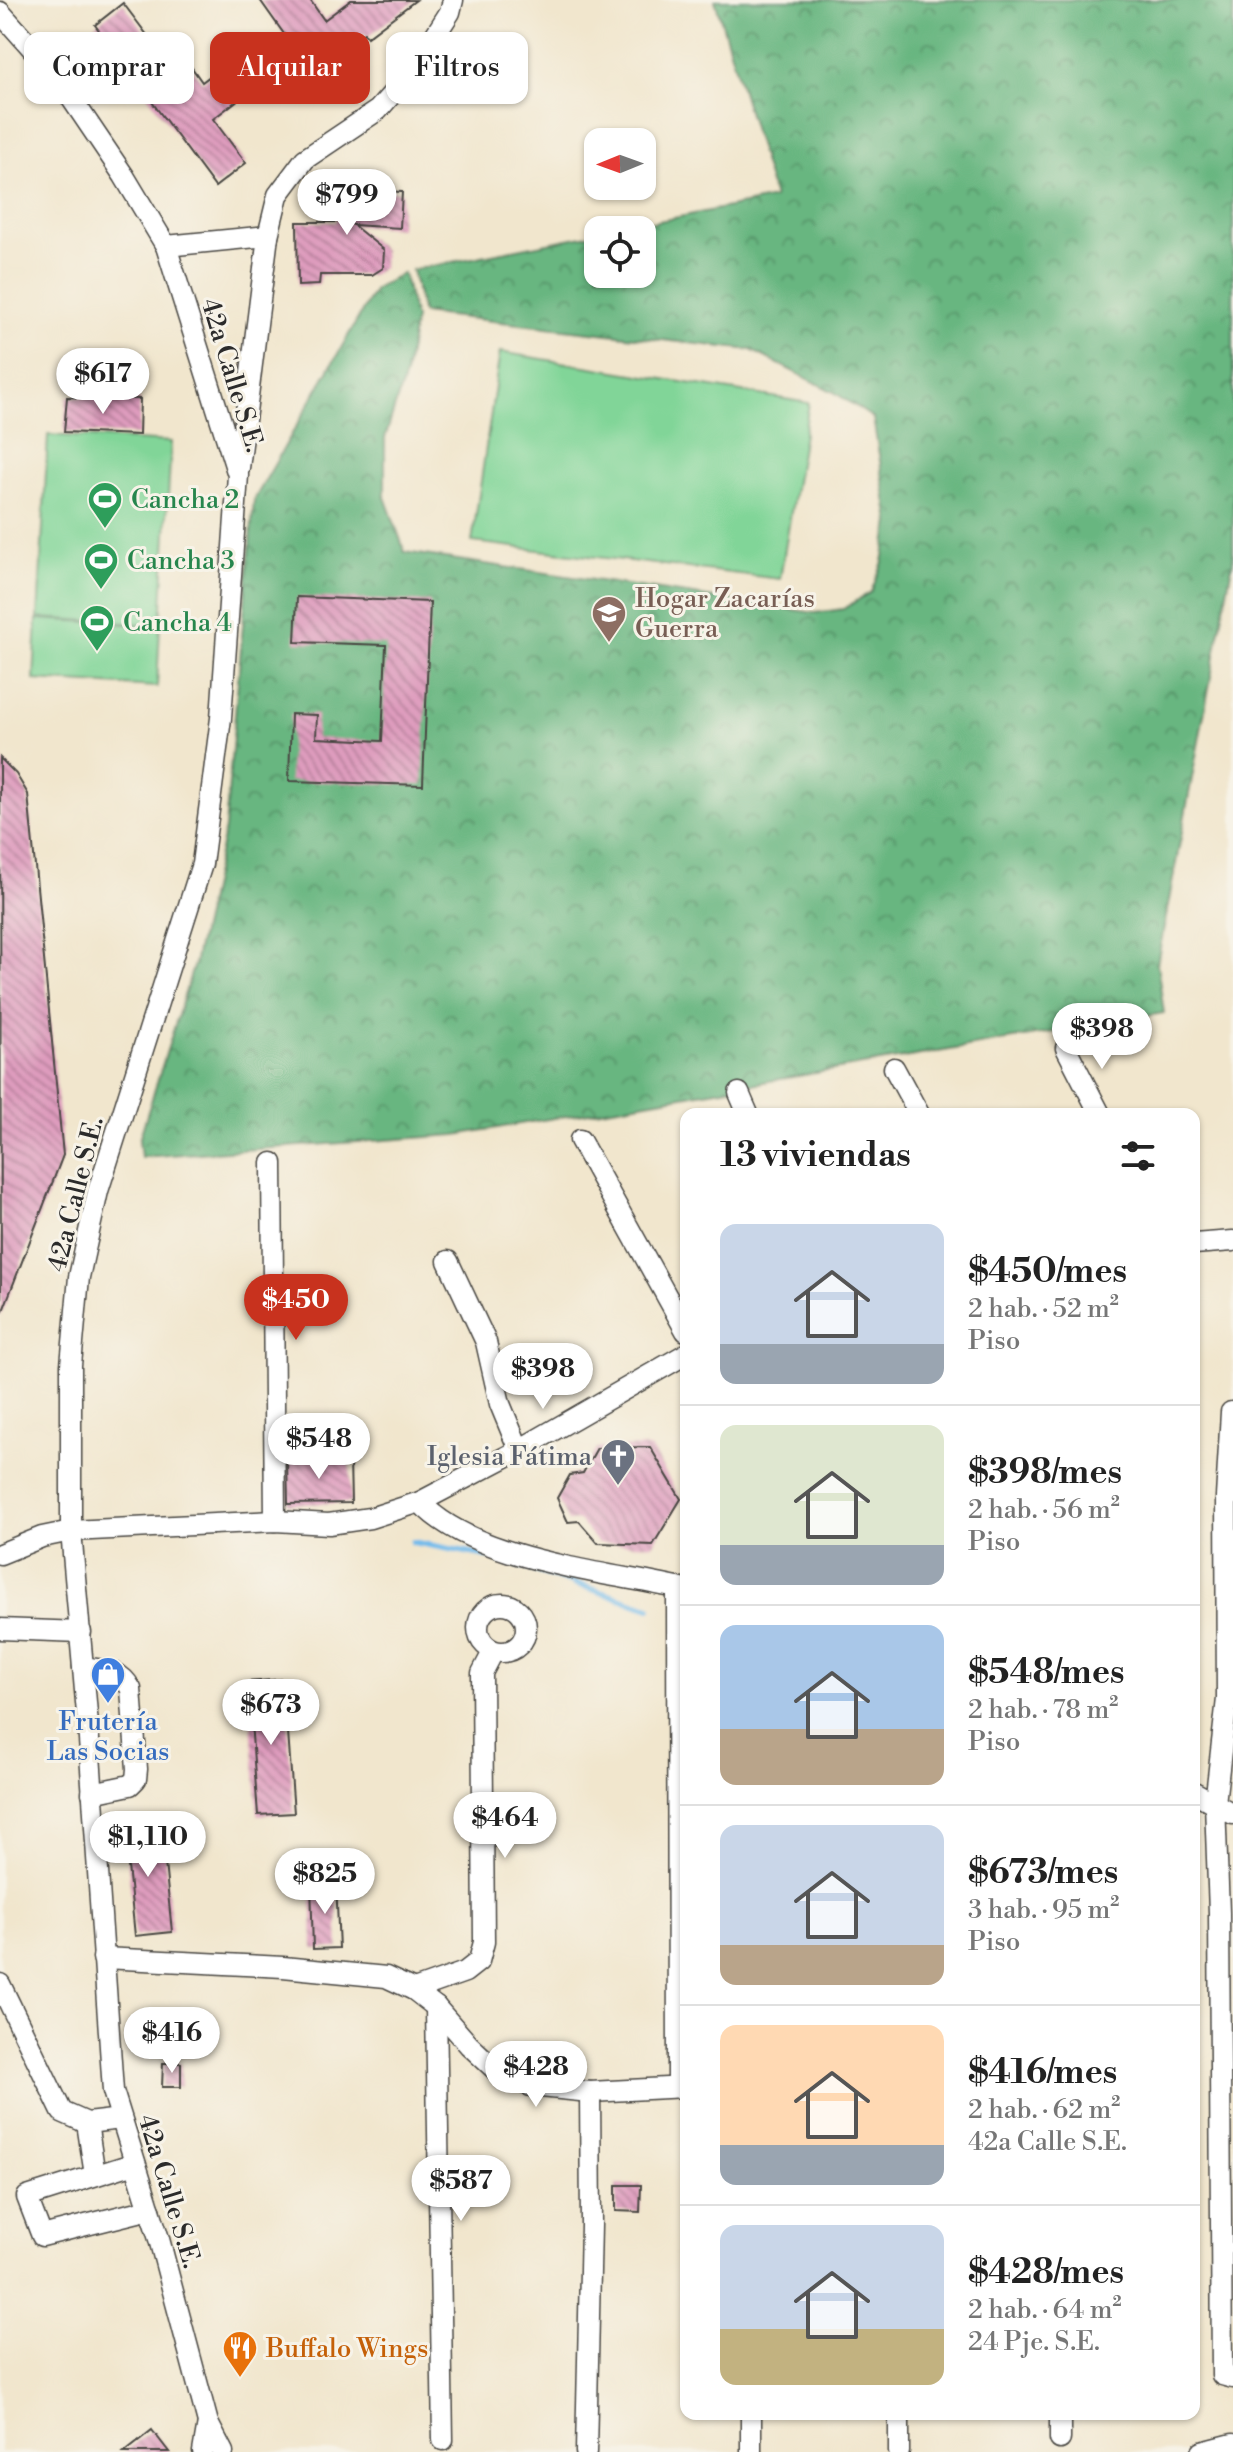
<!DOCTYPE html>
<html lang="es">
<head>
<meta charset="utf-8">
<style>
  body { margin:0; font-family:"Libre Bodoni",serif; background:#f2f2f2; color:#222; height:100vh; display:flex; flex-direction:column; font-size:30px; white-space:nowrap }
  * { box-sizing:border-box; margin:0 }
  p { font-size:26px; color:#767676 }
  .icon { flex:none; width:44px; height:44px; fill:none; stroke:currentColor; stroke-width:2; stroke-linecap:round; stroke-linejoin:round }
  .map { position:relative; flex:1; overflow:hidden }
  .sheet { position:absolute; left:680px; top:1108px; width:520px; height:1312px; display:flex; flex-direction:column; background:#fff; border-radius:16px; box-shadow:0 2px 6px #0004 }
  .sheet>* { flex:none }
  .guide { position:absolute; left:24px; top:32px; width:536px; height:72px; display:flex; gap:16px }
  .needle { width:52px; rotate:269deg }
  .buttons { position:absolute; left:584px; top:128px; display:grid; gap:16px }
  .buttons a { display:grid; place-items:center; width:72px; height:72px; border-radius:16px; background:#fff; box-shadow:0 2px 6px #0004; font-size:40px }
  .price { position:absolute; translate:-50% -68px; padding:0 18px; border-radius:28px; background:#fff; color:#222; font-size:26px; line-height:52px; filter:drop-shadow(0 2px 4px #0008) }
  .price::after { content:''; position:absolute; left:50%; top:48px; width:24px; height:18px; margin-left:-12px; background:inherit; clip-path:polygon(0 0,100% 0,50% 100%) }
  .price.on { background:#c8321e; color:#fff }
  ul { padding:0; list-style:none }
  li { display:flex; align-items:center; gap:24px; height:200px; padding:0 40px }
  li+li { border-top:2px solid #e0e0e0 }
  li span { display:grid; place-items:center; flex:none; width:224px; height:160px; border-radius:16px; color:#555 }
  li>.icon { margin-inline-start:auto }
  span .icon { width:96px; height:96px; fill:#fffc; stroke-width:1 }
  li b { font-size:34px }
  h2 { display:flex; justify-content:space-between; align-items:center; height:96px; padding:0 40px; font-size:34px }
  .chip { padding:0 28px; border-radius:16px; background:#fff; box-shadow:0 2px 6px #0004; font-size:28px; line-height:72px }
  .chip.on { background:#c8321e; color:#fff }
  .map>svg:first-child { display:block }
  .green { fill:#81d598; stroke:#568062; stroke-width:2 }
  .forest { fill:url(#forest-crowns); stroke:#4a7056; stroke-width:2 }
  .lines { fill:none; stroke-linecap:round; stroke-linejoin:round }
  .stream { stroke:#72bbeb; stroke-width:6 }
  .building { fill:url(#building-back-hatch) }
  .minor-casing { stroke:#494743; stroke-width:23 }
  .minor { stroke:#fff; stroke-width:20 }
  .labels { text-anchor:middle; stroke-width:6; stroke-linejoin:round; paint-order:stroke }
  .street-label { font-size:26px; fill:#2b2b2b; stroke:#f7f3e8 }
  .leisure-label { font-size:26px; fill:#27864d; stroke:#f7f3e8; text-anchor:start }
  .education-label { font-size:26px; fill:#785e54; stroke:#f7f3e8; text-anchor:start }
  .worship-label { font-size:26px; fill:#5b616d; stroke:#f7f3e8; text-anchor:end }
  .shop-label { font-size:26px; fill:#366cbe; stroke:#f7f3e8 }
  .food-label { font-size:26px; fill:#c56008; stroke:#f7f3e8; text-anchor:start }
</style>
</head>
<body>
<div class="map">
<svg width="1233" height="2452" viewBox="0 0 1233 2452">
  <defs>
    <pattern id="forest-crowns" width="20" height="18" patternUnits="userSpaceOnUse" patternTransform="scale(2)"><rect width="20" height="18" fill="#68b680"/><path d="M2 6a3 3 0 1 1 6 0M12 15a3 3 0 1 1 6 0" fill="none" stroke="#569469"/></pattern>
    <pattern id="building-back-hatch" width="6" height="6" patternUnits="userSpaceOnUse" patternTransform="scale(2)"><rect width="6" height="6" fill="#de9bbd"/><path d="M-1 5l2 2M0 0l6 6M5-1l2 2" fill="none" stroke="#b47f9a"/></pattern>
  </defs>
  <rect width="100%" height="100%" fill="#f7f3e8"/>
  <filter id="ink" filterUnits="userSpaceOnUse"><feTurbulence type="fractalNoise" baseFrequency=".0125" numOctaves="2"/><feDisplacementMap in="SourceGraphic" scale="16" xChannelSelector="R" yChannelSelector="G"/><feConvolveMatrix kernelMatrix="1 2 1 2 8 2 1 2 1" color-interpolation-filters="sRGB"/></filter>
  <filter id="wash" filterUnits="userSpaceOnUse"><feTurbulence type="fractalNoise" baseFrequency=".006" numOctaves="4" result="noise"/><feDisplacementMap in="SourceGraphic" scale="32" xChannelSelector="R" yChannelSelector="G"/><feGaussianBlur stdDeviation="1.8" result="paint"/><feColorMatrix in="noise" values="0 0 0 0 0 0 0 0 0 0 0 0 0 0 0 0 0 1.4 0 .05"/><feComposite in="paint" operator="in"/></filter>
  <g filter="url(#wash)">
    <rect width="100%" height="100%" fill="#f1e6cd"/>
    <g class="green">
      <path d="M 500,352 L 809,403 L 780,579 L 472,542 Z"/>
      <path d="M 48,435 L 171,442 L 161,625 L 38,618 Z"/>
      <path d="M 37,619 L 160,626 L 157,687 L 34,680 Z"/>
    </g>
    <path class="forest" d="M 715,0 L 1233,0 L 1233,560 L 1157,964 L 1164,1013 L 456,1135 L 141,1157 L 139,1140 L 194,964 L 225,828 L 254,500 L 375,289 L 403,273 L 415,318 L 405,375 L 385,438 L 385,497 L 405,552 L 815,613 L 843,609 L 871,592 L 883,562 L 890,522 L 873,418 L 834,392 L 751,350 L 422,313 L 412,270 L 598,233 L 598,274 L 642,274 L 642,230 L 614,230 L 774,198 Z"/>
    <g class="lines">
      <g class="stream">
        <path d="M 413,1542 L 493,1557 L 650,1608"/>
        <path d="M 1194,1809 L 1197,1811"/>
      </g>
    </g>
    <g id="blocks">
      <g class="building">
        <path d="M 260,0 L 310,0 L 324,20 L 351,0 L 416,0 L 367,37 L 364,33 L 311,72 Z"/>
        <path d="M 123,3 L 172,68 L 185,58 L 202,82 L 243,51 L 264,80 L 213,119 L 246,163 L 215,187 L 95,25 Z"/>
        <path d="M 337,189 L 402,192 L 400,228 L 353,225 L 384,250 L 383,268 L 372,275 L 320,275 L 319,285 L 298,286 L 297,222 L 336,222 Z"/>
        <path d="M 67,397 L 140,399 L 139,435 L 64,432 Z"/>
        <path d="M 297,597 L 430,602 L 423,785 L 289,781 L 291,714 L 317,715 L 316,738 L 382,741 L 386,645 L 295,642 Z"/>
        <path d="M 0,758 L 16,774 L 28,794 L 63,1155 L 1,1316 Z"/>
        <path d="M 650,1447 L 681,1499 L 653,1545 L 598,1543 L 579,1521 L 568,1522 L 557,1498 L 570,1475 L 583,1473 L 597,1448 Z"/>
        <path d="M 287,1459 L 350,1459 L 351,1503 L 288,1504 Z"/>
        <path d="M 284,1679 L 294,1813 L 258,1815 L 248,1682 Z"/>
        <path d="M 161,1823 L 172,1932 L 135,1936 L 124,1826 Z"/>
        <path d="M 311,1883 L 336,1883 L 339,1948 L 313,1949 Z"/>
        <path d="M 163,2063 L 181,2063 L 181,2087 L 162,2087 Z"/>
        <path d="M 616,2185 L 641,2185 L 640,2212 L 616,2211 Z"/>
        <path d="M 152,2430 L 169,2452 L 124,2452 Z"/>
      </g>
    </g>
  </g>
  <g filter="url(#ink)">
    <use href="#blocks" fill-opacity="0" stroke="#494743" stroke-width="2"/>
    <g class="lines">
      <g class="minor-casing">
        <g id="minor">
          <path d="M 0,12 L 55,74 L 124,176 L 166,246 L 238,475 L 221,718 L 202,864 L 98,1191 L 79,1277 L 71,1365 L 71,1531 L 88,1725 L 113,2091 L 159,2239 L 208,2423 L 203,2452"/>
          <path d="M 166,246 L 268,236"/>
          <path d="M 239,468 L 268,236 L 278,195 L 305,159 L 378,110 L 413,70 L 450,12 L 453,0"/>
          <path d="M 1066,1048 L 1100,1114"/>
          <path d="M 894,1068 L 919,1114"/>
          <path d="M 739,1093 L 748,1114"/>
          <path d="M 580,1140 L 686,1331"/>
          <path d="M 272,1163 L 275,1521"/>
          <path d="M 1194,1244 L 1233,1241"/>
          <path d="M 448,1261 L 486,1342 L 500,1404 L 519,1450"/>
          <path d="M 1231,1412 L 1226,1497 L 1227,1699 L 1215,1803 L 1219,1913 L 1222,2375 L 1233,2378"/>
          <path d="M 420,1502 C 473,1561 610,1572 686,1590"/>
          <path d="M 0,1554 L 42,1537 L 71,1531 L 275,1521 L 329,1524 L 370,1518 L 420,1502 L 519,1450 L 686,1354"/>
          <path d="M 677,1588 L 678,2086"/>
          <circle cx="502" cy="1628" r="24"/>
          <path d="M 0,1629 L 81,1632"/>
          <path d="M 83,1667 C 104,1670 120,1669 131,1689 L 137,1769 L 136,1779 L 130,1785 L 92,1793"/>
          <path d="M 1194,1792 L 1233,1814"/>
          <path d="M 103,1958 L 283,1967 L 386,1977 L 414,1990 L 436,2007 L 469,2045 L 499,2073 L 531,2086 L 590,2092 L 686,2087"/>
          <path d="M 0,1984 L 62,2112 L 87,2123 L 121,2119"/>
          <path d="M 414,1990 L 465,1972 L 479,1961 L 484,1942 L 482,1673 L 493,1652"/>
          <path d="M 436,2007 L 443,2440"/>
          <path d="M 87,2123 L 95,2175"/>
          <path d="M 135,2163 L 27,2197 L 42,2236 L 150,2209"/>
          <path d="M 208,2423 L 223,2452"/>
          <path d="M 1060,2439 L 1060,2414"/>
          <path d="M 586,2452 L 591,2225 L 590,2092"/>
          <path d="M 751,2452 L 751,2414"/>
          <path d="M 899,2452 L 899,2414"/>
          <path d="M 1202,2452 L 1233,2444"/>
        </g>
      </g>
      <use href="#minor" class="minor"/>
    </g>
  </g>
  <defs>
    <g id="stadium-pin" transform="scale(1.8)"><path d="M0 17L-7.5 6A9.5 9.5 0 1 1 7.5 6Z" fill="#2e9e5b" stroke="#f7f3e8"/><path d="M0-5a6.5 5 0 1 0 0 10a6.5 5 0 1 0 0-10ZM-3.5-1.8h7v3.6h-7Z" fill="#fff"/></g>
    <g id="school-pin" transform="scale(1.8)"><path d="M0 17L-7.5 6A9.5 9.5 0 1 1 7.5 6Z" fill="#8d6e63" stroke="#f7f3e8"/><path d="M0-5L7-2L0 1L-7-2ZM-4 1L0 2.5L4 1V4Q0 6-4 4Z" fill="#fff"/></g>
    <g id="church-pin" transform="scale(1.8)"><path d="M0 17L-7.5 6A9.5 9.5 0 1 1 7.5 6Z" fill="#6b7280" stroke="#f7f3e8"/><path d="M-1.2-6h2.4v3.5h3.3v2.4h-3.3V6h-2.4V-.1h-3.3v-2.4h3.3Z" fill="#fff"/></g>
    <g id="shop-pin" transform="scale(1.8)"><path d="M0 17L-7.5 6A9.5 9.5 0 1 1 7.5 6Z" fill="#3f7fe0" stroke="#f7f3e8"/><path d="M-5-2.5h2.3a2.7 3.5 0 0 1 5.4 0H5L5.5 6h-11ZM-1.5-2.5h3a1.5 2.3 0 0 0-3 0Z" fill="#fff"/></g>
    <g id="restaurant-pin" transform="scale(1.8)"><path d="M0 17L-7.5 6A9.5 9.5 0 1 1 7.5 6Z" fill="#e8710a" stroke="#f7f3e8"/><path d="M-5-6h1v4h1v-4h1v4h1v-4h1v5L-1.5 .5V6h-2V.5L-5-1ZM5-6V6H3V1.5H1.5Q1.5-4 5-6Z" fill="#fff"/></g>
  </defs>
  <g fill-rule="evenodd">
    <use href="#stadium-pin" x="105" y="499"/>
    <use href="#stadium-pin" x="101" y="560"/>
    <use href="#school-pin" x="609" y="613"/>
    <use href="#stadium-pin" x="97" y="622"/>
    <use href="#church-pin" x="618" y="1456"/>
    <use href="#shop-pin" x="108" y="1674"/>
    <use href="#restaurant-pin" x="240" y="2348"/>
  </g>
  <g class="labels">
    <g class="street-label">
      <text transform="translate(233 375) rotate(73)" y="9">42a Calle S.E.</text>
      <text transform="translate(75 1194) rotate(-76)" y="9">42a Calle S.E.</text>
      <text transform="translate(170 2191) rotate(73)" y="9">42a Calle S.E.</text>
    </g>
    <g class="leisure-label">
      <text x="131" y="508">Cancha 2</text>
      <text x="127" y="569">Cancha 3</text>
      <text x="123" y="631">Cancha 4</text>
    </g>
    <g class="education-label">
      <text x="635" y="607">Hogar Zacarías<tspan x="635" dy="30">Guerra</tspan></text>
    </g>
    <g class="worship-label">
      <text x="592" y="1465">Iglesia Fátima</text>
    </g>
    <g class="shop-label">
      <text x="108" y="1730">Frutería<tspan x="108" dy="30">Las Socias</tspan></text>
    </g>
    <g class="food-label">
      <text x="266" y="2357">Buffalo Wings</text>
    </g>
  </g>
</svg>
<div class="buttons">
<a><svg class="needle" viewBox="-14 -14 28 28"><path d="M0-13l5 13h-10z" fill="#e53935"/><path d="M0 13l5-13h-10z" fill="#767676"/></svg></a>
<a><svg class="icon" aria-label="locate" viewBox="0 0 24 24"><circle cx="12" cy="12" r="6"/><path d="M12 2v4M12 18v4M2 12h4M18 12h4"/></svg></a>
</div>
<b class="price" style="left:347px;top:237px">$799</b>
<b class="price" style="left:103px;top:416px">$617</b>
<b class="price" style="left:1102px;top:1071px">$398</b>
<b class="price on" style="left:296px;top:1342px">$450</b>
<b class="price" style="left:543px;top:1411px">$398</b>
<b class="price" style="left:319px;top:1481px">$548</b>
<b class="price" style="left:271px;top:1747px">$673</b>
<b class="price" style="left:505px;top:1860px">$464</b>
<b class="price" style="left:148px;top:1879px">$1,110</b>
<b class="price" style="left:325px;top:1916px">$825</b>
<b class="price" style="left:172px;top:2075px">$416</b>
<b class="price" style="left:536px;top:2109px">$428</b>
<b class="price" style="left:461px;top:2223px">$587</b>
<div class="guide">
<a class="chip">Comprar</a>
<a class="chip on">Alquilar</a>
<a class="chip">Filtros</a>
</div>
<section class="sheet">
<h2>13 viviendas<svg class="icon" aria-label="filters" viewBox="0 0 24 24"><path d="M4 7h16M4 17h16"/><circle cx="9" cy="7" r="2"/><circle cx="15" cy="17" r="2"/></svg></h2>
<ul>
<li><span style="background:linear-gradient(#c9d6e8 75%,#9aa5b1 0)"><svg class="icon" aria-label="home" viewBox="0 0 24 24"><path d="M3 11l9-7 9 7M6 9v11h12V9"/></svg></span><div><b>$450/mes</b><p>2 hab. · 52 m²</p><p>Piso</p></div></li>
<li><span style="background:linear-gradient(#dfe7d0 75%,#9aa5b1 0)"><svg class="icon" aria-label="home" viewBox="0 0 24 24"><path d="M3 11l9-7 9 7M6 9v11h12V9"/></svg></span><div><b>$398/mes</b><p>2 hab. · 56 m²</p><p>Piso</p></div></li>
<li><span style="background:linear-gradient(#a9c7e8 65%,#b9a48a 0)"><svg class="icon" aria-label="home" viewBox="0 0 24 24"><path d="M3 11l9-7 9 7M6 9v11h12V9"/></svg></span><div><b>$548/mes</b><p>2 hab. · 78 m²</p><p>Piso</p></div></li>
<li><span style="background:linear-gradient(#c9d6e8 75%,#b9a48a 0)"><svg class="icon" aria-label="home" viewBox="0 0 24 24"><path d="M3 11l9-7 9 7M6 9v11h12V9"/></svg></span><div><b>$673/mes</b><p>3 hab. · 95 m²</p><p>Piso</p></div></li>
<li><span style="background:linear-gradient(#ffd9b3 75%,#9aa5b1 0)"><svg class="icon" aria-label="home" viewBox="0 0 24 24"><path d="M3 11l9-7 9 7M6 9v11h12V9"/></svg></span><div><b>$416/mes</b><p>2 hab. · 62 m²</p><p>42a Calle S.E.</p></div></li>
<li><span style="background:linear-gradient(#c9d6e8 65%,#c2b280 0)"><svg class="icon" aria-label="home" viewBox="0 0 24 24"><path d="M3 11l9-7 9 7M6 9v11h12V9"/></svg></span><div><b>$428/mes</b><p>2 hab. · 64 m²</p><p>24 Pje. S.E.</p></div></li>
</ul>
</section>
</div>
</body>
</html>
